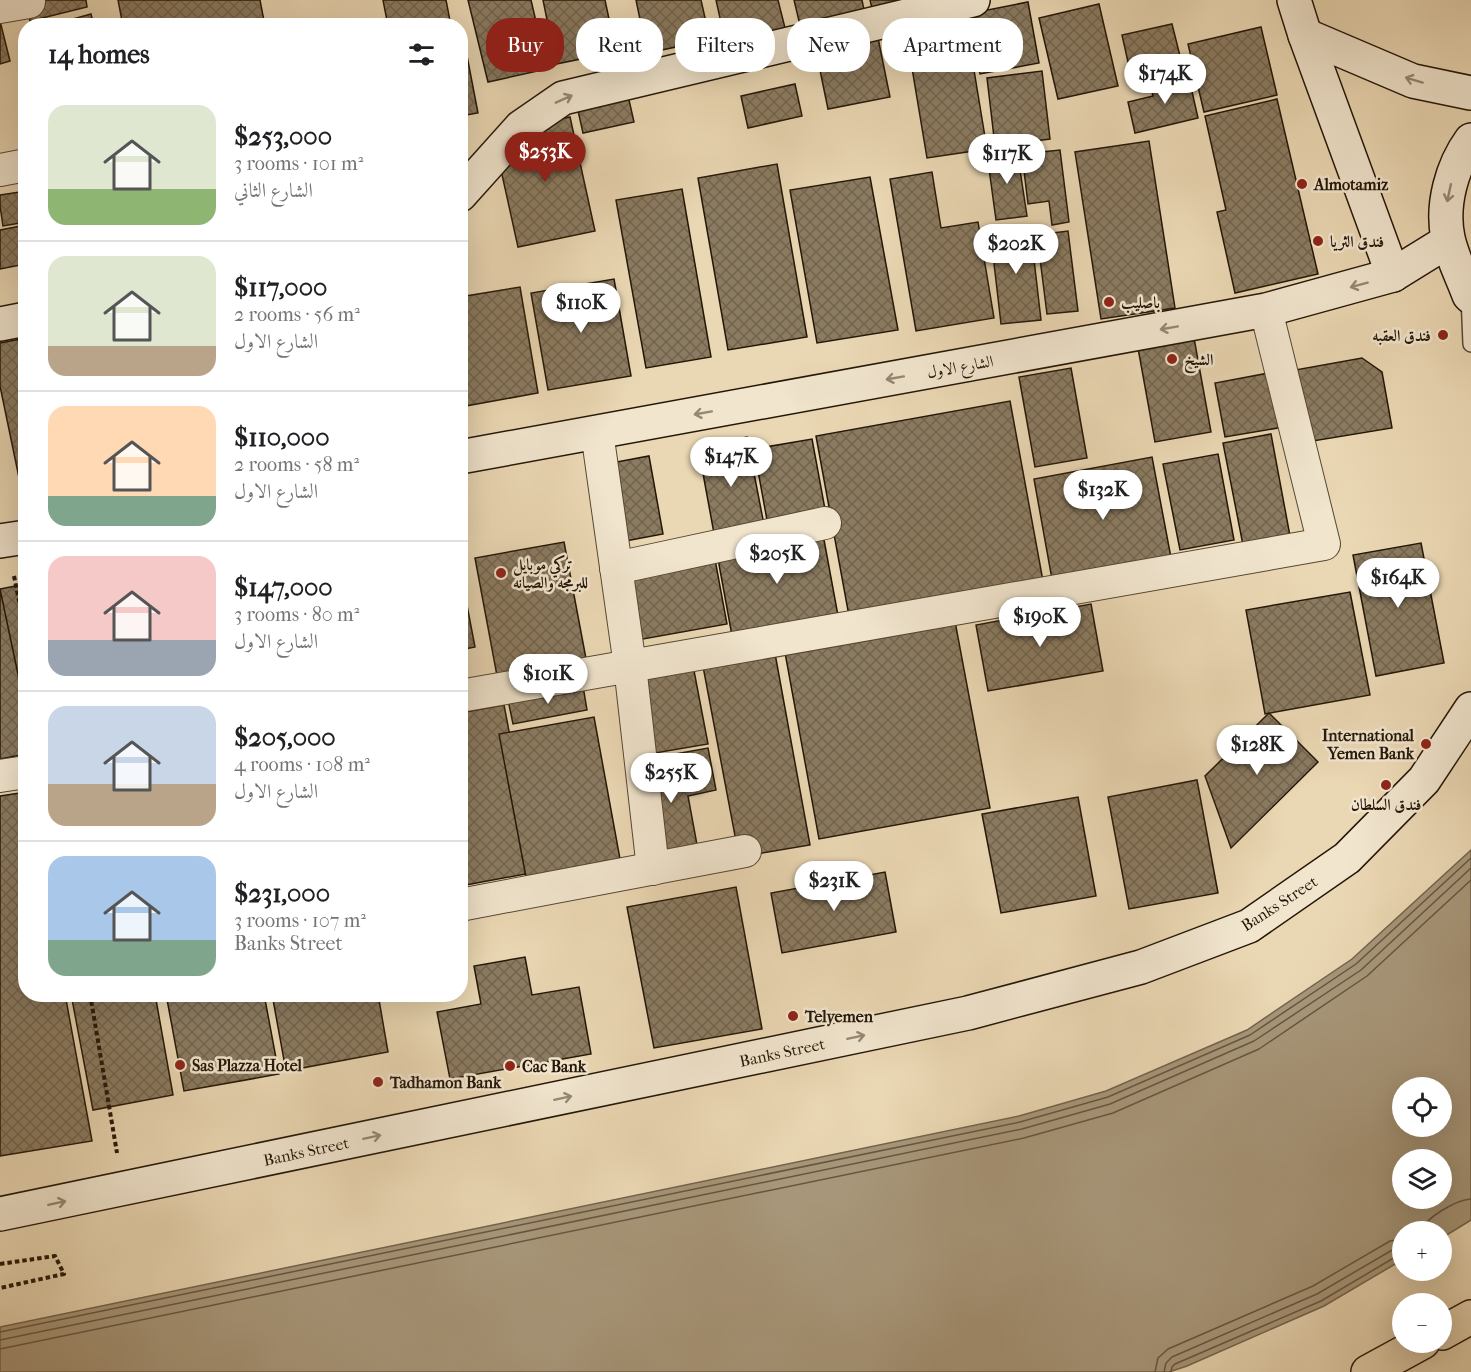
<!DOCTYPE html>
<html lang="en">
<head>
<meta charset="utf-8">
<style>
  body { margin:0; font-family:"IM FELL French Canon",Amiri,serif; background:#f2f2f2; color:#202124; height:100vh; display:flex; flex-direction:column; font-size:22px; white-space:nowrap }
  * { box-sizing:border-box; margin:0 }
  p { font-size:20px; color:#757577 }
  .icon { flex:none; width:33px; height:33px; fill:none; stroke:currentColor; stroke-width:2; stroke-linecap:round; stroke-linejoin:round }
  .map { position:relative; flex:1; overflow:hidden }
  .details { position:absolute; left:18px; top:18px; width:450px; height:984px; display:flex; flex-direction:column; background:#fff; border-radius:24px; box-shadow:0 6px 24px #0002 }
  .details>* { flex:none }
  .hud { position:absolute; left:486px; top:18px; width:570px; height:54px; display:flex; gap:12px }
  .fabs { position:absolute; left:1392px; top:1077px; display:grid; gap:12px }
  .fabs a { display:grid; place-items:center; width:60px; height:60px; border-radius:50%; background:#fff; box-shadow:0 6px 24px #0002; font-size:30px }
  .price { position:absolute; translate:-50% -51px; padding:0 14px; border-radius:21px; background:#fff; color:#222; font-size:20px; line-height:39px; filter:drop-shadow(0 2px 3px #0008) }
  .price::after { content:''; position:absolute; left:50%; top:36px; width:18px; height:14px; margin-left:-9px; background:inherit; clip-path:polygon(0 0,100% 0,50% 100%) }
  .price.on { background:#8f2418; color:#fff }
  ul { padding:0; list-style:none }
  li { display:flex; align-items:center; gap:18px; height:150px; padding:0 30px }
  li+li { border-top:2px solid #e0e0e0 }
  li span { display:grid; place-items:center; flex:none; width:168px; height:120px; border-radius:18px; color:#555 }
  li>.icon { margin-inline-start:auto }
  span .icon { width:72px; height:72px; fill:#fffc; stroke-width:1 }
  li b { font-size:26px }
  h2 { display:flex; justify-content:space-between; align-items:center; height:72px; padding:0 30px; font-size:26px }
  .pill { padding:0 21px; border-radius:24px; background:#fff; box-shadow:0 6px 24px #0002; font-size:21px; line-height:54px }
  .pill.on { background:#8f2418; color:#fff }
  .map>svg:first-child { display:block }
  .water { fill:#a79679; stroke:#73634c; stroke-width:1.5; fill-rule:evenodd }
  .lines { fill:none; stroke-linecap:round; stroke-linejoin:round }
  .shore { stroke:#665640; stroke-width:1.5 }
  .building { fill:url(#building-cross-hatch); stroke:#241708; stroke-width:1.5 }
  .lane-casing { stroke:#564733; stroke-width:18 }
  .street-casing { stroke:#564733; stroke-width:34 }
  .secondary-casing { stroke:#241708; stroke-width:36 }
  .highway-casing { stroke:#241708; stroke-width:36 }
  .path { stroke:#241708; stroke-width:4; stroke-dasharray:4.5 3; stroke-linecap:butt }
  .lane { stroke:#f1e5ce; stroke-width:15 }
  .street { stroke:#f1e5ce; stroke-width:32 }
  .secondary { stroke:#f1e5ce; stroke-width:33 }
  .highway { stroke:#ead7b3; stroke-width:33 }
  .oneway { stroke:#958875 }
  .poi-dot { fill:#8f2418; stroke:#f1e5ce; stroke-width:2 }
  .labels { text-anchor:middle; stroke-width:5; stroke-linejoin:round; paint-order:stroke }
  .poi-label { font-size:16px; font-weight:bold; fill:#241708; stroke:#f1e5ce; text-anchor:start }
  .street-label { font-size:16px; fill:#241708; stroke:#f1e5ce }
</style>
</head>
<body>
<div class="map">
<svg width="1471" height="1372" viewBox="0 0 1471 1372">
  <defs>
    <pattern id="building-cross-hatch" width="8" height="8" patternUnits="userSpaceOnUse" patternTransform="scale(1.5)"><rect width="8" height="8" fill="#8b7b61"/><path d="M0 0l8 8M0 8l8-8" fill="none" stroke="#71644e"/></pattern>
  </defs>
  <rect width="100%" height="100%" fill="#ead7b3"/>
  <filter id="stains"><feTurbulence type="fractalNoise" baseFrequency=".00333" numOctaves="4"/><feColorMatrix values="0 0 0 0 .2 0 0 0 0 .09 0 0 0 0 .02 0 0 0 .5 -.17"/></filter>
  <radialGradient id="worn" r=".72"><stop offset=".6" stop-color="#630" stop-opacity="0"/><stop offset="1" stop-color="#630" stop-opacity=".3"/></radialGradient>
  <path class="water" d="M 1471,850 L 1471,1220 L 1442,1238 L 1442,1232 L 1402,1232 L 1402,1260 L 1324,1306 L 1187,1366 L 1169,1372 L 0,1372 L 0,1327 L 1019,1116 L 1106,1091 L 1247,1030 L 1352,959 ZM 1402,1088 L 1442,1088 L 1442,1126 L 1402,1126 ZM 1402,1160 L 1442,1160 L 1442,1198 L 1402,1198 Z"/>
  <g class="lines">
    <g class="shore">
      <path d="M 1420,1232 C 1426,1217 1456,1200 1471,1199"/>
      <path d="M 0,1332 L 1020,1122 L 1108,1097 L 1250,1035 L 1356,964 L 1471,858"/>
      <path d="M 0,1340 L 1022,1129 L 1110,1104 L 1254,1041 L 1361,970 L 1471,868"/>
      <path d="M 0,1349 L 1024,1138 L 1113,1113 L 1259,1049 L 1367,976 L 1471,880"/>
      <path d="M 1155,1372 L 1158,1358 L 1168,1349 L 1313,1286 L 1390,1241 L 1402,1239"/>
      <path d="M 1164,1372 L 1166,1363 L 1172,1357 L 1317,1294 L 1394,1249 L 1402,1248"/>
      <path d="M 1171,1372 L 1172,1367 L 1175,1364 L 1321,1301 L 1397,1256 L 1402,1255"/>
    </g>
  </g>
  <g class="building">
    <path d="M 25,0 L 86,0 L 87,7 L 30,21 Z"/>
    <path d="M 118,0 L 260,0 L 265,26 L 123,26 Z"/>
    <path d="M 383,0 L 446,0 L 451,26 L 388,26 Z"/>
    <path d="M 468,0 L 531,0 L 547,69 L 488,82 Z"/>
    <path d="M 543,0 L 605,0 L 616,52 L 556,64 Z"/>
    <path d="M 636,0 L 701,0 L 710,40 L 647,53 Z"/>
    <path d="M 716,0 L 778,0 L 786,32 L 726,45 Z"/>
    <path d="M 794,0 L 862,0 L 864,10 L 800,25 Z"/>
    <path d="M 870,0 L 927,0 L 873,13 Z"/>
    <path d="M 1028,2 L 1039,63 L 980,74 L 967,14 Z"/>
    <path d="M 1099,4 L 1118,86 L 1058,99 L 1039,18 Z"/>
    <path d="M 91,14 L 94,26 L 48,26 Z"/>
    <path d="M 0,21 L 10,61 L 0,64 Z"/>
    <path d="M 1172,24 L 1183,68 L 1132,80 L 1122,35 Z"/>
    <path d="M 1261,27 L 1277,95 L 1204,112 L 1188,44 Z"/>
    <path d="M 877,33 L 890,97 L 828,109 L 815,46 Z"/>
    <path d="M 460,35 L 463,35 L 478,113 L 460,116 Z"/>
    <path d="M 972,58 L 987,149 L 927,158 L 912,68 Z"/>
    <path d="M 1042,71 L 1050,139 L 995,146 L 987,78 Z"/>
    <path d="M 1188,74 L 1198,118 L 1135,133 L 1128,102 L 1153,96 L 1150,83 Z"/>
    <path d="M 624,78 L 634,122 L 583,133 L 573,88 Z"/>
    <path d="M 795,84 L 802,116 L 748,128 L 741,96 Z"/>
    <path d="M 1277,99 L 1318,274 L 1235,293 L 1217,212 L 1226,210 L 1205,116 Z"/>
    <path d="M 570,117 L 595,231 L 518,247 L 497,152 L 510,129 Z"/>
    <path d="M 1149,141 L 1175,308 L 1101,319 L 1075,152 Z"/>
    <path d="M 1017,150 L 1027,216 L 996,220 L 987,154 Z"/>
    <path d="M 1060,150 L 1069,222 L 1052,225 L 1049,201 L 1028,204 L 1022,154 Z"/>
    <path d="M 777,164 L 807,337 L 728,350 L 698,178 Z"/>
    <path d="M 932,172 L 941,228 L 978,222 L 994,318 L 916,331 L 890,179 Z"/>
    <path d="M 870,177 L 898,330 L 817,343 L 790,190 Z"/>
    <path d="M 682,189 L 711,357 L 646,368 L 616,200 Z"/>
    <path d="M 26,191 L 26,222 L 3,226 L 0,206 L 0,195 Z"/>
    <path d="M 26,225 L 26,264 L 0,269 L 0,230 Z"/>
    <path d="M 1030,225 L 1041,320 L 1001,324 L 990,229 Z"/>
    <path d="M 1068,231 L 1078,311 L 1047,314 L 1037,235 Z"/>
    <path d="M 614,279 L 631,376 L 548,390 L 531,293 Z"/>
    <path d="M 520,287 L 538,393 L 460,407 L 460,297 Z"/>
    <path d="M 26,338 L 26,496 L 23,497 L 0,386 L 0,343 Z"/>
    <path d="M 1194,338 L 1211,432 L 1155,442 L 1138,348 Z"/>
    <path d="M 1362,358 L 1382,372 L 1392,428 L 1307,442 L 1295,370 Z"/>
    <path d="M 1071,368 L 1087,458 L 1035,467 L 1019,377 Z"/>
    <path d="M 1274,372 L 1284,427 L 1225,437 L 1215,383 Z"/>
    <path d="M 1010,401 L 1043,581 L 849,616 L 816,436 Z"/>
    <path d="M 1271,434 L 1290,536 L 1243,545 L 1223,443 Z"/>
    <path d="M 747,437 L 765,530 L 715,539 L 698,446 Z"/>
    <path d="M 812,439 L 827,520 L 769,531 L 754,449 Z"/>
    <path d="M 1218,454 L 1234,540 L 1180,550 L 1163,464 Z"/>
    <path d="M 649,456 L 663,534 L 604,545 L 590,467 Z"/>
    <path d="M 1152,457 L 1172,563 L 1053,585 L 1034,479 Z"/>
    <path d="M 822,529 L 839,621 L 733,641 L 716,548 Z"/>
    <path d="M 711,538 L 727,624 L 621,643 L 605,558 Z"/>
    <path d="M 564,542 L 587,664 L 498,681 L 475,558 Z"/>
    <path d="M 1421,543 L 1444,663 L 1376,676 L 1353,555 Z"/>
    <path d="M 460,569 L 475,647 L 460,650 Z"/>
    <path d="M 26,584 L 26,736 L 20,737 L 0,631 L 0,589 Z"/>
    <path d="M 0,589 L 26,712 L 26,754 L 0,759 Z"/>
    <path d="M 1350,592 L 1370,695 L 1265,714 L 1246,610 Z"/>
    <path d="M 1091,604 L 1103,671 L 988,691 L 976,625 Z"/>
    <path d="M 954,616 L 990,808 L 819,839 L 784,647 Z"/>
    <path d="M 774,648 L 810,845 L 739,857 L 702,661 Z"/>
    <path d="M 691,655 L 708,744 L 632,757 L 615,669 Z"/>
    <path d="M 583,686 L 587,710 L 513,724 L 508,700 Z"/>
    <path d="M 504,705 L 536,872 L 460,886 L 460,713 Z"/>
    <path d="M 1269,713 L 1318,762 L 1231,848 L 1205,776 Z"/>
    <path d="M 594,717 L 620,859 L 526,877 L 499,734 Z"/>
    <path d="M 708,748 L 716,790 L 688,796 L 700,861 L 651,870 L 630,762 Z"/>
    <path d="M 1197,780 L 1218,893 L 1129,909 L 1108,797 Z"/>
    <path d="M 26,792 L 26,994 L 65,994 L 92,1141 L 0,1156 L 0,796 Z"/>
    <path d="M 1078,797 L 1096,896 L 1001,913 L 982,814 Z"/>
    <path d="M 885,872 L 896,932 L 782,953 L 771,893 Z"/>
    <path d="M 736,887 L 762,1029 L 654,1048 L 627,907 Z"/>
    <path d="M 525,957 L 532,995 L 579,987 L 591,1054 L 450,1079 L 437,1012 L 481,1004 L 474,966 Z"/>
    <path d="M 71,994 L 155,994 L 173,1095 L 93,1110 Z"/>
    <path d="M 166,994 L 264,994 L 279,1074 L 184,1091 Z"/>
    <path d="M 272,994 L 378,994 L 388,1052 L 286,1071 Z"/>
  </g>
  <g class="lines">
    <g class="lane-casing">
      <path id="lane" d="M 1469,295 L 1471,344"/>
    </g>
    <g class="street-casing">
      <g id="street">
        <path d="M 0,7 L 29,2"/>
        <path d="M 0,170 L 26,165"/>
        <path d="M 597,432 L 630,666 L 653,869"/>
        <path d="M 616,568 L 825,523"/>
        <path d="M 460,696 L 1324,544 L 1266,310"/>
        <path d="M 0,776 L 26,772"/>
        <path d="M 460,905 L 745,851"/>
      </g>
    </g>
    <g class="secondary-casing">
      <g id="secondary">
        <path d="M 1294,0 L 1305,35 L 1393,275"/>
        <path d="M 1305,35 L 1413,81 L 1471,93"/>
        <path d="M 1471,140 C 1452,166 1441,205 1448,238 C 1452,257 1462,276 1469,295 L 1471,297"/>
        <path d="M 460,195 L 521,127 L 563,98 L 973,0"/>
        <path d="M 0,324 L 26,319"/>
        <path d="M 460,457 L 1266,310 L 1393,275 L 1448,241"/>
        <path d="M 0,541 L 26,537"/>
        <path d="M 0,1214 L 968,1013 L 1141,967 L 1249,926 L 1347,858 L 1424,780 L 1471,709"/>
      </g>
    </g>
    <g class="highway-casing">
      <g id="highway">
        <path d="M 1442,1333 L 1471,1317"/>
        <path d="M 1368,1372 L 1423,1342"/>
      </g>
    </g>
    <g class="path">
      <path d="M 14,576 L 26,636"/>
      <path d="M 90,994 L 117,1153"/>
      <path d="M 0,1264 L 55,1256 L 64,1274 L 0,1288"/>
    </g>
    <use href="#lane" class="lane"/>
    <use href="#street" class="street"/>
    <use href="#secondary" class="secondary"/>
    <use href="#highway" class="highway"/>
  </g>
  <defs><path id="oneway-shaft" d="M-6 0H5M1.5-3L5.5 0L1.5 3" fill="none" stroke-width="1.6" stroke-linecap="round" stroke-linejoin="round" transform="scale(1.5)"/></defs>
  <g class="oneway">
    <use href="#oneway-shaft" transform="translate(1414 80) rotate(-163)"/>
    <use href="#oneway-shaft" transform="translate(564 99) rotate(-24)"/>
    <use href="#oneway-shaft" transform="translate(1449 193) rotate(102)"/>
    <use href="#oneway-shaft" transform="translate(1359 285) rotate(165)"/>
    <use href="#oneway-shaft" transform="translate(1169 328) rotate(170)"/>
    <use href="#oneway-shaft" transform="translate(895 378) rotate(170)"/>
    <use href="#oneway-shaft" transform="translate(703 413) rotate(170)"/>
    <use href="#oneway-shaft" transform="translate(856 1037) rotate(-12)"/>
    <use href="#oneway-shaft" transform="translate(563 1098) rotate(-12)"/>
    <use href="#oneway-shaft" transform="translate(372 1137) rotate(-12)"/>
    <use href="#oneway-shaft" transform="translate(57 1203) rotate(-12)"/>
  </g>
  <g class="poi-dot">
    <circle cx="1302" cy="184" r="6"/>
    <circle cx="1318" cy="241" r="6"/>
    <circle cx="1109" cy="302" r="6"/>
    <circle cx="1443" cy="335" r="6"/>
    <circle cx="1172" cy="359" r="6"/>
    <circle cx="501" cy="573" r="6"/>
    <circle cx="1426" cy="744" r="6"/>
    <circle cx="1386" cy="785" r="6"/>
    <circle cx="793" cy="1016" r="6"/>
    <circle cx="180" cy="1065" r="6"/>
    <circle cx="510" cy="1066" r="6"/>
    <circle cx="378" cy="1082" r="6"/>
  </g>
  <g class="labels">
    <g class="poi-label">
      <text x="1314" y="190">Almotamiz</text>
      <text x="1330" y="247">فندق الثريا</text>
      <text x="1121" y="308">باصليب</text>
      <text x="1431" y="341" text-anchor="end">فندق العقبه</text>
      <text x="1184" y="365">الشيخ</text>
      <text x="513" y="570">تركي موبايل<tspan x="513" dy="18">للبرمجه والصيانه</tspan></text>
      <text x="1414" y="741" text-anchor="end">International<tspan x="1414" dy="18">Yemen Bank</tspan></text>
      <text x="1386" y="810" text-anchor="middle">فندق السلطان</text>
      <text x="805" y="1022">Telyemen</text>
      <text x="192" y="1071">Sas Plazza Hotel</text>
      <text x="522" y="1072">Cac Bank</text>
      <text x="390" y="1088">Tadhamon Bank</text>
    </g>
    <g class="street-label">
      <text transform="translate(960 366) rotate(-10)" y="6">الشارع الاول</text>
      <text transform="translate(1279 903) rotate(-33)" y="6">Banks Street</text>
      <text transform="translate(782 1052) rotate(-12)" y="6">Banks Street</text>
      <text transform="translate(306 1151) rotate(-12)" y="6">Banks Street</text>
    </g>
  </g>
  <rect width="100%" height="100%" filter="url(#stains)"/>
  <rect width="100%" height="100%" fill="url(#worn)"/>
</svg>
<div class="fabs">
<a><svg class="icon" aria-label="locate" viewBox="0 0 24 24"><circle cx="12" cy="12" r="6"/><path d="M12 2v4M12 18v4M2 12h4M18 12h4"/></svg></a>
<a><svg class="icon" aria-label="layers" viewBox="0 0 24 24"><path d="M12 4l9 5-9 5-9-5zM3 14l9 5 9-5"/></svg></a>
<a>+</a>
<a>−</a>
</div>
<b class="price" style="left:1165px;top:105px">$174K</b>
<b class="price on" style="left:545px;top:183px">$253K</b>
<b class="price" style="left:1007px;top:185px">$117K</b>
<b class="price" style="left:1016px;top:275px">$202K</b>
<b class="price" style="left:581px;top:334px">$110K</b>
<b class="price" style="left:731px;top:488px">$147K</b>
<b class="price" style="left:1103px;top:521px">$132K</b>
<b class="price" style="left:777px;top:585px">$205K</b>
<b class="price" style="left:1398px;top:609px">$164K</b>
<b class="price" style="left:1040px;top:648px">$190K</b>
<b class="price" style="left:548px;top:705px">$101K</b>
<b class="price" style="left:1257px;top:776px">$128K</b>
<b class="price" style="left:671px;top:804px">$255K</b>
<b class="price" style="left:834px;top:912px">$231K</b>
<div class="hud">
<a class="pill on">Buy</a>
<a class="pill">Rent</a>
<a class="pill">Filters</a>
<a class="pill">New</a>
<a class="pill">Apartment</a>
</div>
<section class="details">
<h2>14 homes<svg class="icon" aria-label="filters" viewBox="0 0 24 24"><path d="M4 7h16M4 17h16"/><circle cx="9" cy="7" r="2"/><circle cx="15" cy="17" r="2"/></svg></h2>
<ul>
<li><span style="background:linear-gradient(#dfe7d0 70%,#8fb573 0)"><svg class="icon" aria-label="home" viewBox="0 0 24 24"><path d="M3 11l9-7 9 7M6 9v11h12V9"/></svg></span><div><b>$253,000</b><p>3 rooms · 101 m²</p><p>الشارع الثاني</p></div></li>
<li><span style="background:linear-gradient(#dfe7d0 75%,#b9a48a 0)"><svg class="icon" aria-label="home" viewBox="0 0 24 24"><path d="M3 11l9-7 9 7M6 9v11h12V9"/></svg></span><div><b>$117,000</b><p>2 rooms · 56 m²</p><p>الشارع الاول</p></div></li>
<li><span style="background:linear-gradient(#ffd9b3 75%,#7fa58c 0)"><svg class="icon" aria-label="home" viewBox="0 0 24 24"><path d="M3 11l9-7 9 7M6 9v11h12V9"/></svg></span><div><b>$110,000</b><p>2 rooms · 58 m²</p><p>الشارع الاول</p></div></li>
<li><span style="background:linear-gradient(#f6c9c9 70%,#9aa5b1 0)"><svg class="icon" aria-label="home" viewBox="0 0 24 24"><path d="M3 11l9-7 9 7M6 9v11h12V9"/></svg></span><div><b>$147,000</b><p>3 rooms · 80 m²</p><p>الشارع الاول</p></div></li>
<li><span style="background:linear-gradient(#c9d6e8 65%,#b9a48a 0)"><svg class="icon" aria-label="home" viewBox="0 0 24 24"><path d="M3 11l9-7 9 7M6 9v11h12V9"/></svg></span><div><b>$205,000</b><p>4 rooms · 108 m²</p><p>الشارع الاول</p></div></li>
<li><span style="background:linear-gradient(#a9c7e8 70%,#7fa58c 0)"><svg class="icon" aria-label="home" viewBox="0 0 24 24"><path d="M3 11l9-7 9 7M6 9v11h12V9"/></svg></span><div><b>$231,000</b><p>3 rooms · 107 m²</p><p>Banks Street</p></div></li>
</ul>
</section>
</div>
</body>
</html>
